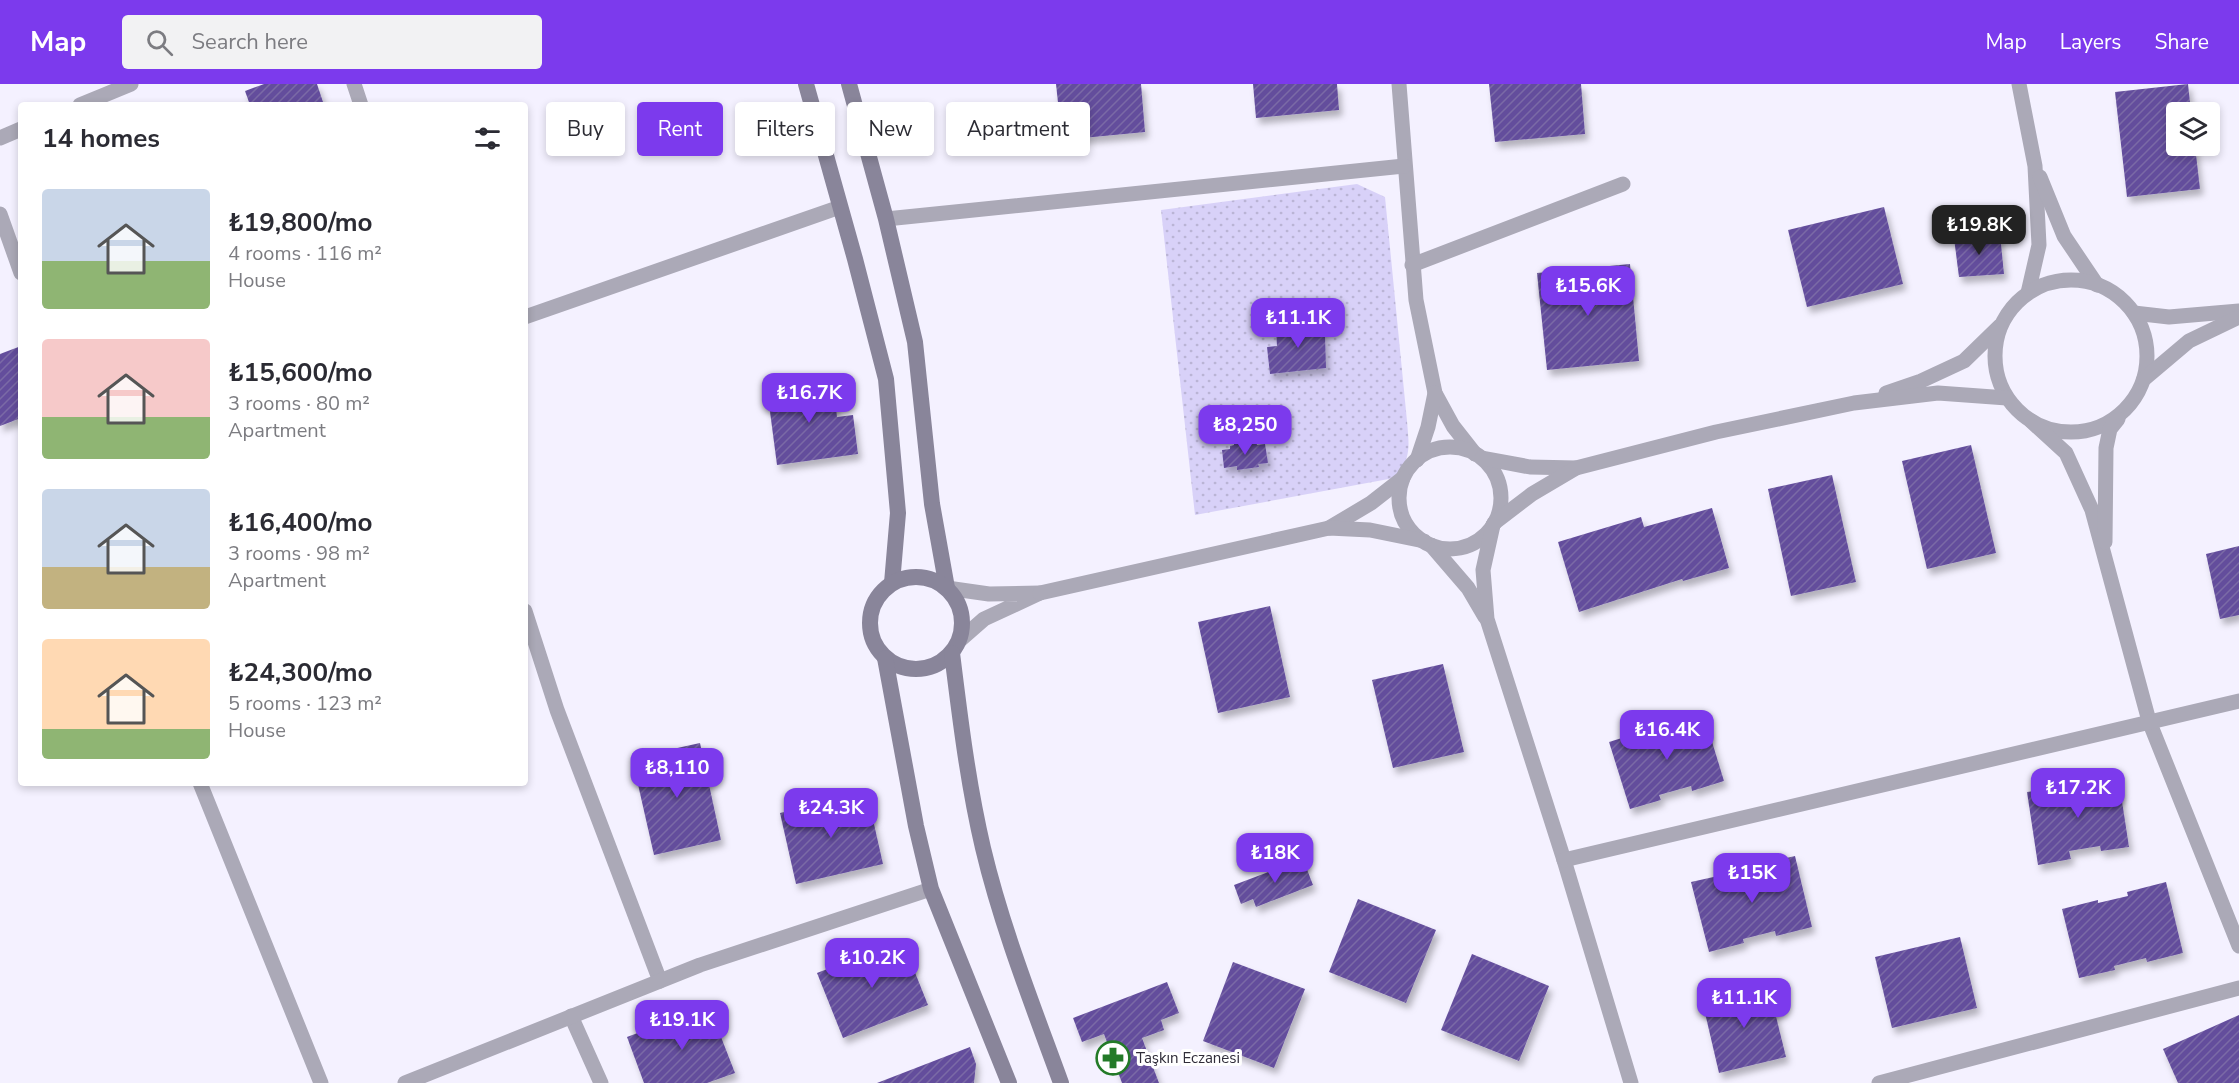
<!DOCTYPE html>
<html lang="en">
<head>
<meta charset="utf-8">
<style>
  body { margin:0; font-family:"Nunito Sans",sans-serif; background:#f2f2f3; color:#2b2b33; height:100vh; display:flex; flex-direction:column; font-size:22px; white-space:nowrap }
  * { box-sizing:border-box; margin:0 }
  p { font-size:20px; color:#7c7c81 }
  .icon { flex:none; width:33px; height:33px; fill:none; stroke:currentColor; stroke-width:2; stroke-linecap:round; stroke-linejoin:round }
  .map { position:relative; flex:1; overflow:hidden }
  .sheet { position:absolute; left:18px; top:18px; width:510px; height:684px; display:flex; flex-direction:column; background:#fff; border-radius:6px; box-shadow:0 3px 9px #0003 }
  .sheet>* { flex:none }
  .top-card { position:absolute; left:546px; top:18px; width:570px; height:54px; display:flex; gap:12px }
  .fabs { position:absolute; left:2166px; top:18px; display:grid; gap:12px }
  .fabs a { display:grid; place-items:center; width:54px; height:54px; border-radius:6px; background:#fff; box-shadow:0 3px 9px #0003; font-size:30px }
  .price { position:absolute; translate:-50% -51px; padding:0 14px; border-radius:12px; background:#7c3aed; color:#fff; font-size:20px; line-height:39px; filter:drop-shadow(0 2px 3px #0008) }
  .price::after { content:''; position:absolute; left:50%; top:36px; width:18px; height:14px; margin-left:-9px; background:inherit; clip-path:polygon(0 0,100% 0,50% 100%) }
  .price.active { background:#222; color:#fff }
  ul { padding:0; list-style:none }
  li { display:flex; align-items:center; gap:18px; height:150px; padding:0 24px }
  li span { display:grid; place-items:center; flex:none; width:168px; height:120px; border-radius:6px; color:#555 }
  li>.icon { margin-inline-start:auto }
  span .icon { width:72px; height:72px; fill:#fffc; stroke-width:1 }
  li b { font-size:26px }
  h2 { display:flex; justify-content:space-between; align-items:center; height:72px; padding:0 24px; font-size:26px }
  .chip { padding:0 21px; border-radius:6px; background:#fff; box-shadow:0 3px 9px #0003; font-size:21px; line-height:54px }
  .chip.active { background:#7c3aed; color:#fff }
  header { display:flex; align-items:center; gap:36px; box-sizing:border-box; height:84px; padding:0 30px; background:#7c3aed; color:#fff }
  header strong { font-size:28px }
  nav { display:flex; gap:33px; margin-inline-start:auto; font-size:21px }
  .search { width:420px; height:54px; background:#f2f2f3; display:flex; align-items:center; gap:15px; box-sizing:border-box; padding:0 21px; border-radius:6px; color:#7c7c81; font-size:22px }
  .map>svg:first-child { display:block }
  .park { fill:url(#park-dots) }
  .building { fill:url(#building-hatch); filter:url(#shadow) }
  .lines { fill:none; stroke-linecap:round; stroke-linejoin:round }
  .minor { stroke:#aba9b7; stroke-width:15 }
  .secondary { stroke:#89859a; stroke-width:16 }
  .labels { text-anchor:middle; stroke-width:6; stroke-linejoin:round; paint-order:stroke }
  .poi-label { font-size:15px; fill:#2f2c39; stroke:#fff; text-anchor:start }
</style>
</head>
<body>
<header>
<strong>Map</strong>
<div class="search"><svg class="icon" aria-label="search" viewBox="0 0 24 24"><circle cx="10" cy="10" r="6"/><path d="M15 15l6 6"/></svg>Search here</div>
<nav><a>Map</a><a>Layers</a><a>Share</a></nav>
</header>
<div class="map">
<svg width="2239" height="999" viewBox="0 0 2239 999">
  <defs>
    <pattern id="park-dots" width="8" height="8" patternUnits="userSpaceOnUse" patternTransform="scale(1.5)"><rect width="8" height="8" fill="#d8d1f8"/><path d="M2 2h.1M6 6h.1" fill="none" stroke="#bab4d5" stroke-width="1.8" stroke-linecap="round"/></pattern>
    <pattern id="building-hatch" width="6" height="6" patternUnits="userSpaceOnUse" patternTransform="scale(1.5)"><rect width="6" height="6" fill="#634d9c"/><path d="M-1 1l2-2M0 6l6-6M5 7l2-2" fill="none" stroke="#7a6aa6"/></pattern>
    <filter id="shadow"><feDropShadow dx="3.5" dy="6" stdDeviation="3" flood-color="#0004"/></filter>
  </defs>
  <rect width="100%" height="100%" fill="#f4f1ff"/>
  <path class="park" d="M 1357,100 L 1385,113 L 1407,337 C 1409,363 1412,374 1394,394 L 1195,431 L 1161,126 Z"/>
  <g class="building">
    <path d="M 264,0 L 317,0 L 324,21 L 250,21 L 245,7 Z"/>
    <path d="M 1056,0 L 1141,0 L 1145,48 L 1062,56 Z"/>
    <path d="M 1253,0 L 1337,0 L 1339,26 L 1256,34 Z"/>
    <path d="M 1489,0 L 1581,0 L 1585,50 L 1495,58 Z"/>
    <path d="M 2188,0 L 2191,28 L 2176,28 L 2176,62 L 2195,62 L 2200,105 L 2127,113 L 2115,8 Z"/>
    <path d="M 1884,123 L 1903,200 L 1807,223 L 1788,146 Z"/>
    <path d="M 2000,150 L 2004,190 L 1959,193 L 1954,154 Z"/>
    <path d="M 1630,180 L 1639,277 L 1547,286 L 1537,189 Z"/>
    <path d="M 1311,239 L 1311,241 L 1321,240 L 1322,252 L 1325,251 L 1326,284 L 1270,290 L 1267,263 L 1277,262 L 1276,245 L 1287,244 L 1287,241 Z"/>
    <path d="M 21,262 L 21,334 L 0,342 L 0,270 Z"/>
    <path d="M 833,297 L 837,333 L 853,331 L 858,370 L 777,381 L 767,305 Z"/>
    <path d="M 1256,357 L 1257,361 L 1265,360 L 1268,379 L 1258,380 L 1259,383 L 1237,386 L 1237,382 L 1224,384 L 1222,366 L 1230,365 L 1230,362 L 1234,361 L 1234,359 Z"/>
    <path d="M 1971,361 L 1996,469 L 1927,485 L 1902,377 Z"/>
    <path d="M 1832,391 L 1856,498 L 1791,512 L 1768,405 Z"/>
    <path d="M 1712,424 L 1729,484 L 1683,497 L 1682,495 L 1579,528 L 1558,458 L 1641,433 L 1644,443 Z"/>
    <path d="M 2239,462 L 2239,531 L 2220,535 L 2206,470 Z"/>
    <path d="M 1270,522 L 1290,613 L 1218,629 L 1198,538 Z"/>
    <path d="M 1443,580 L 1464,668 L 1393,684 L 1372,596 Z"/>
    <path d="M 1703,628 L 1724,697 L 1692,707 L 1691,702 L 1659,711 L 1661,716 L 1630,725 L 1609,658 L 1641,648 L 1643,654 L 1674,645 L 1671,638 Z"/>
    <path d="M 700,659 L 721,756 L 654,771 L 632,674 Z"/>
    <path d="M 2118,691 L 2129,763 L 2101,767 L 2100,762 L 2069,767 L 2071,775 L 2038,781 L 2027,708 L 2055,704 L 2056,708 L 2084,704 L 2082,697 Z"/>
    <path d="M 867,709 L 883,780 L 796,800 L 780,729 Z"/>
    <path d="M 1795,772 L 1812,843 L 1776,852 L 1775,847 L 1743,855 L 1744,859 L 1709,868 L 1691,798 L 1727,790 L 1727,792 L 1757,785 L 1756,781 Z"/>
    <path d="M 1303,775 L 1313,801 L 1256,823 L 1253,815 L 1241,820 L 1234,801 Z"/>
    <path d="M 2166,798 L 2183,869 L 2147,878 L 2146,874 L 2114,882 L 2115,886 L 2079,894 L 2062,825 L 2098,816 L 2098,819 L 2128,812 L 2127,808 Z"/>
    <path d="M 1358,815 L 1436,846 L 1406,919 L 1329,888 Z"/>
    <path d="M 1960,853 L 1977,924 L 1892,944 L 1875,873 Z"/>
    <path d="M 902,856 L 928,921 L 843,954 L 817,889 Z"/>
    <path d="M 1472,870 L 1549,902 L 1519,977 L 1441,946 Z"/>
    <path d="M 1233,878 L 1305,905 L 1274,984 L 1203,957 Z"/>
    <path d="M 1167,898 L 1179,929 L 1161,936 L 1164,946 L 1142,954 L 1159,999 L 1122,999 L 1104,950 L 1082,958 L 1073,934 Z"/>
    <path d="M 1768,900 L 1786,973 L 1719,989 L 1702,916 Z"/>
    <path d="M 709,922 L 735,989 L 707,999 L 644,999 L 627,953 Z"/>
    <path d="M 2239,931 L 2239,999 L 2178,999 L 2163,965 Z"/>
    <path d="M 970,963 L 976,980 L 974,999 L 877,999 Z"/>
  </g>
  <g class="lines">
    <g class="minor">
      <path d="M 354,0 L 361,21"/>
      <path d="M 1399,0 L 1416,216 L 1435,309 L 1453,342 L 1475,370"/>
      <path d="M 2019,0 L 2035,82 L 2039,161 L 2028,209"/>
      <path d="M 80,21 L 131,0"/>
      <path d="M 0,54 L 21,45"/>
      <path d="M 2040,93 L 2064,152 L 2097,201"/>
      <path d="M 0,130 L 21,189"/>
      <path d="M 886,135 L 1404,82"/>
      <path d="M 1412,181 L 1623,100"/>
      <circle cx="2071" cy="272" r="76"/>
      <path d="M 2134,229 L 2169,233 L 2239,227"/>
      <path d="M 525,233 L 840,123"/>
      <path d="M 2144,295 L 2189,257 L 2239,233"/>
      <path d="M 1886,309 L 1921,297 L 1964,277 L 2000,242"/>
      <path d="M 2031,337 L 2066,369 L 2092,426 L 2149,637 L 2239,862"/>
      <circle cx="1450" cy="414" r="51"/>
      <path d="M 1482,374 L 1530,383 L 1576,384"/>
      <path d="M 1417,376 L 1428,343 L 1435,309"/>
      <path d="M 1494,439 L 1532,410 L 1576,384 L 1716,348 L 1854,319 L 1938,309 L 2007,314"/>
      <path d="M 1493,441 L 1483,486 L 1487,535 L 1564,776 L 1631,999"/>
      <path d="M 1329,444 L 1371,419 L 1403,394"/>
      <path d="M 2105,458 L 2106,364 L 2110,345 L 2118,335"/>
      <path d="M 1431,461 L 1468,504 L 1485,533"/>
      <path d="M 947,504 L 989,510 L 1040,509 L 984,535 L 960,556"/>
      <path d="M 1040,509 L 1329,444 L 1370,446 L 1424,457"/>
      <path d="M 525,527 L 557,626 L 660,897"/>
      <path d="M 200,699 L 321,999"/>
      <path d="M 1564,776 L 2239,617"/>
      <path d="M 571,932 L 601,999"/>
      <path d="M 405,999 L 700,881 L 931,805"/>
      <path d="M 1879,999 L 2239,904"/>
    </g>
    <g class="secondary">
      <path d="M 806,0 L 855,175 L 886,295 L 898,429 L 892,499"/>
      <path d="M 849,0 L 886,135 L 915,258 L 932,420 L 947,504"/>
      <circle cx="916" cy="539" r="46"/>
      <path d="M 952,569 C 960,634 968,700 983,764 C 1002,844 1033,922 1061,999"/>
      <path d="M 885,574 L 916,742 L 931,805 L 1009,999"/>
    </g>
  </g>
  <defs>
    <g id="pharmacy-ring" transform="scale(1.725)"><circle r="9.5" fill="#fff" stroke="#237a28" stroke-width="1.5"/><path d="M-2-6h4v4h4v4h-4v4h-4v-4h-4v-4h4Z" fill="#237a28"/></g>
  </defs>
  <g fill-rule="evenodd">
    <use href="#pharmacy-ring" x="1113" y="974"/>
  </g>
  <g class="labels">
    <g class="poi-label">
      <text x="1136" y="979">Taşkın Eczanesi</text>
    </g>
  </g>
</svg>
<div class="fabs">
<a><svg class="icon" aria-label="layers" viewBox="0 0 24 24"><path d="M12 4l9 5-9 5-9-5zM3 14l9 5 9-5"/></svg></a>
</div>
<b class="price active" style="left:1979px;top:172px">₺19.8K</b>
<b class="price" style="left:1588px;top:233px">₺15.6K</b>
<b class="price" style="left:1298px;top:265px">₺11.1K</b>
<b class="price" style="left:809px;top:340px">₺16.7K</b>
<b class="price" style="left:1245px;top:372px">₺8,250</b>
<b class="price" style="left:1667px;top:677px">₺16.4K</b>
<b class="price" style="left:677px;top:715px">₺8,110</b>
<b class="price" style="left:2078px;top:735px">₺17.2K</b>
<b class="price" style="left:831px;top:755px">₺24.3K</b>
<b class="price" style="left:1275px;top:800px">₺18K</b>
<b class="price" style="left:1752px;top:820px">₺15K</b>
<b class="price" style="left:872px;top:905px">₺10.2K</b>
<b class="price" style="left:1744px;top:945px">₺11.1K</b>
<b class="price" style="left:682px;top:967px">₺19.1K</b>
<div class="top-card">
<a class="chip">Buy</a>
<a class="chip active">Rent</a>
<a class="chip">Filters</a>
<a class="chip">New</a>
<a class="chip">Apartment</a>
</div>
<section class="sheet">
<h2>14 homes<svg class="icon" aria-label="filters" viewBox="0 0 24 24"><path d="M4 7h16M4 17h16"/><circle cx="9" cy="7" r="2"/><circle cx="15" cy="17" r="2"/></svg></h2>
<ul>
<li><span style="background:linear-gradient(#c9d6e8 60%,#8fb573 0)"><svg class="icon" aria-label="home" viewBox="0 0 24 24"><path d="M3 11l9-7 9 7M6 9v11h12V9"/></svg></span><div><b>₺19,800/mo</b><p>4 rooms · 116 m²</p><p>House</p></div></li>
<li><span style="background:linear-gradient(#f6c9c9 65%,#8fb573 0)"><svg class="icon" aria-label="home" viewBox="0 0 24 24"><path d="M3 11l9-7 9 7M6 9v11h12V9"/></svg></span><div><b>₺15,600/mo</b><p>3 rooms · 80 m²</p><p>Apartment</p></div></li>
<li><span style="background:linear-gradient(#c9d6e8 65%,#c2b280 0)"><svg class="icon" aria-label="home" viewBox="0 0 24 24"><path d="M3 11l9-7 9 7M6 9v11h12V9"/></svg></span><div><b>₺16,400/mo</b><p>3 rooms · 98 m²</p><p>Apartment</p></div></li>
<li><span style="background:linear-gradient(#ffd9b3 75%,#8fb573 0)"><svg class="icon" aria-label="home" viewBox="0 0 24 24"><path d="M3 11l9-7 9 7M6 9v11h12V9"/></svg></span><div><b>₺24,300/mo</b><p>5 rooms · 123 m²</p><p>House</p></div></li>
</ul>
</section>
</div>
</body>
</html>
